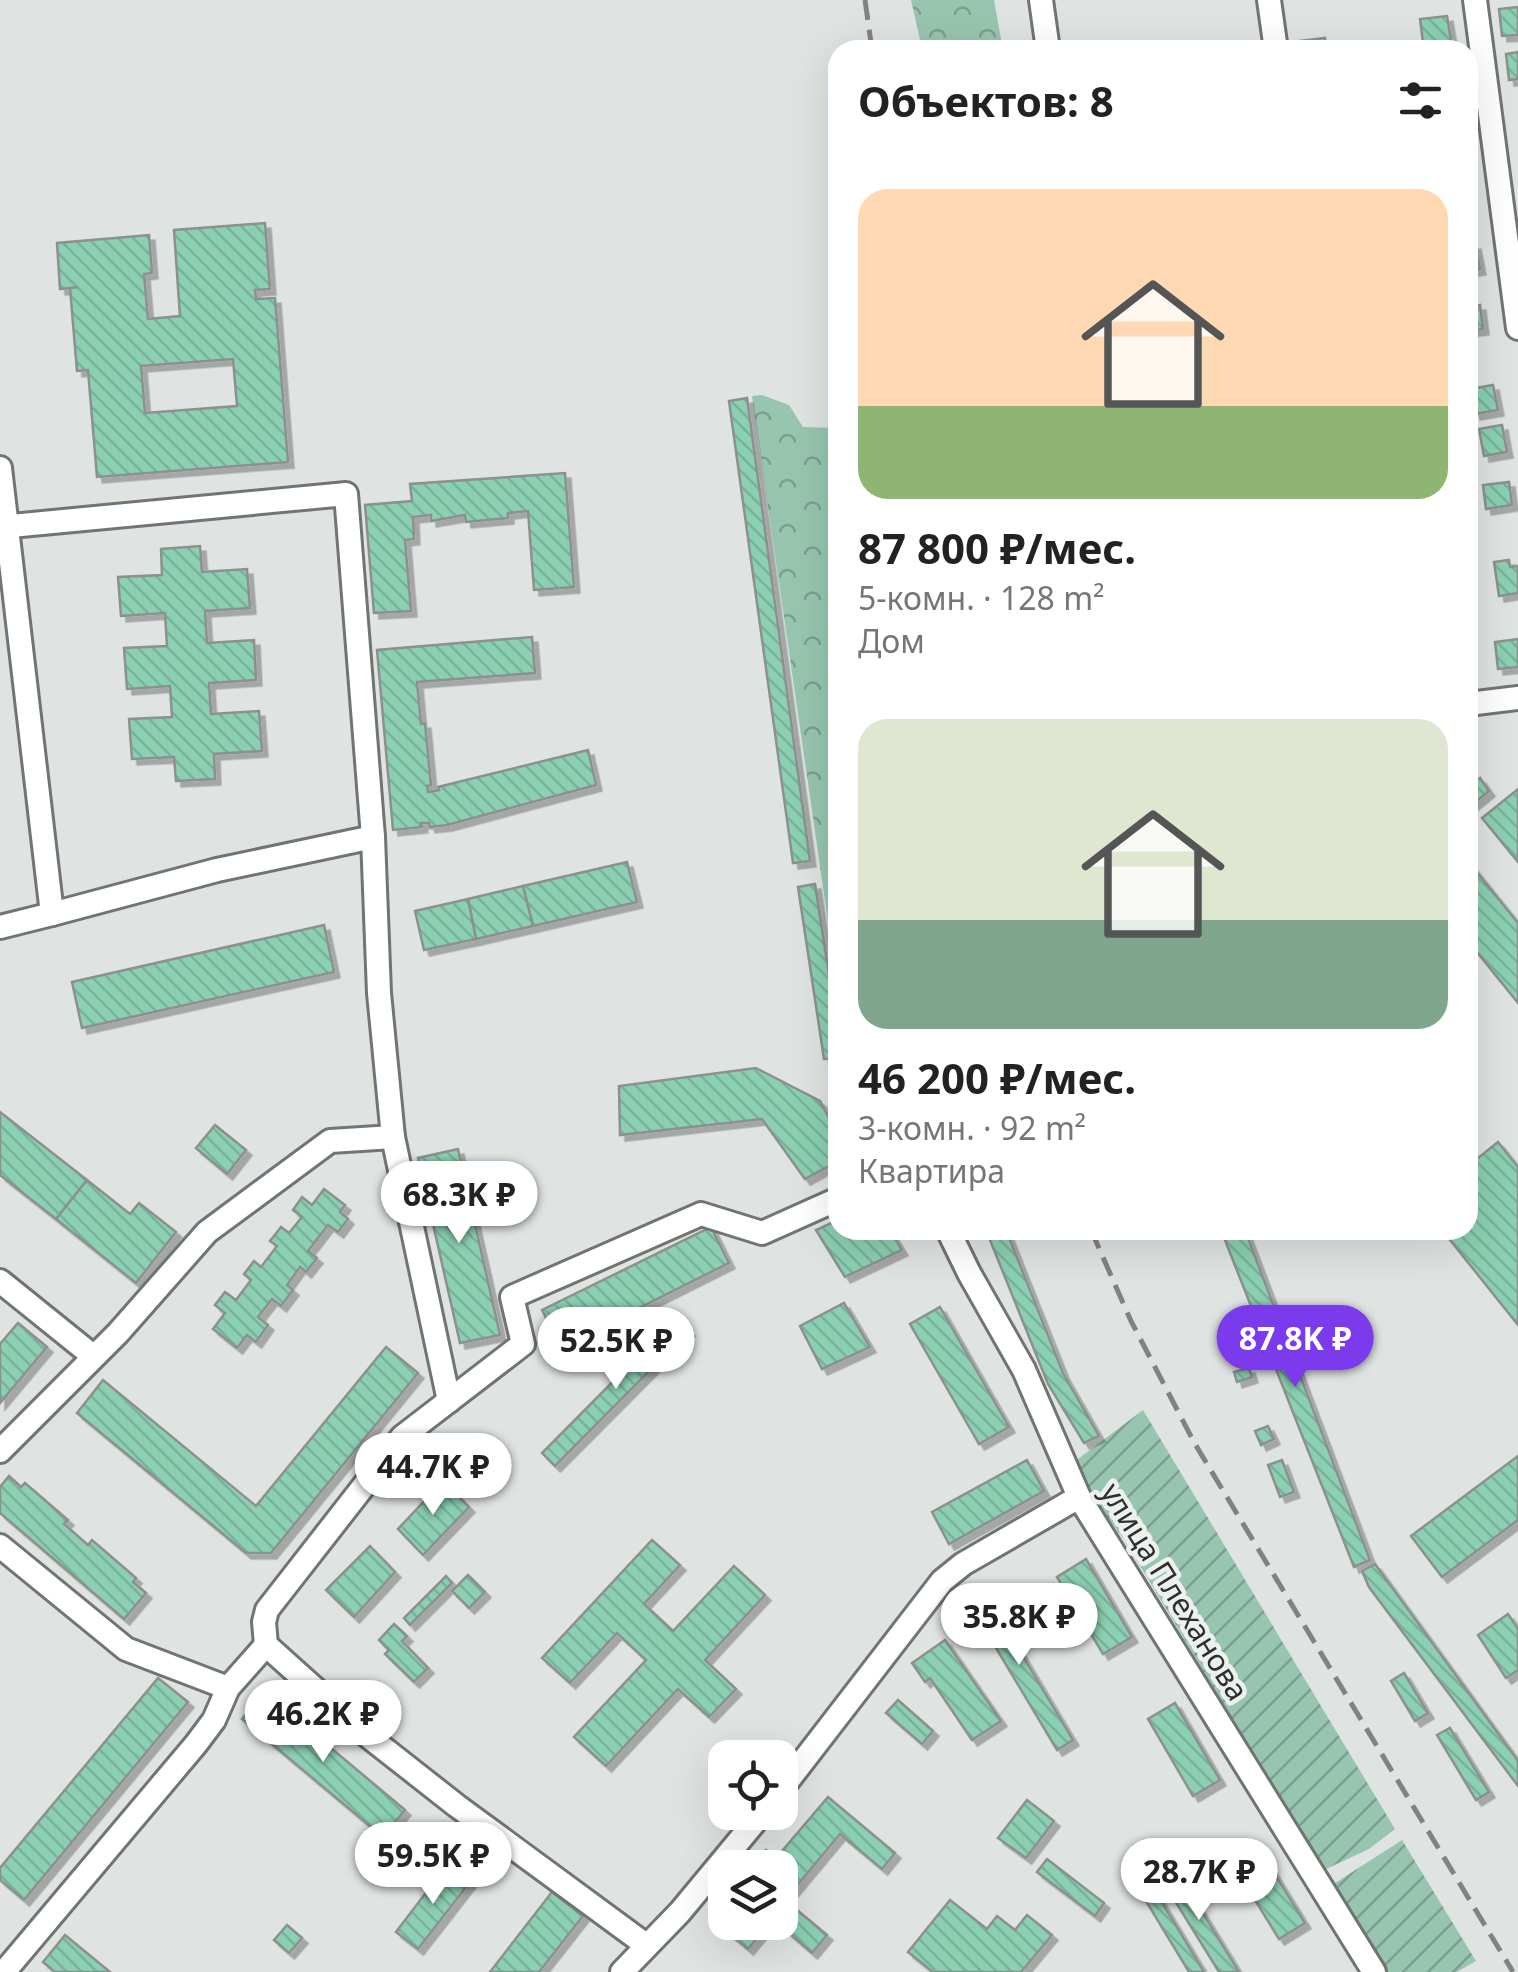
<!DOCTYPE html>
<html lang="ru">
<head>
<meta charset="utf-8">
<style>
  body { margin:0; font-family:"Noto Sans",sans-serif; background:#f2f2f2; color:#222; height:100vh; display:flex; flex-direction:column; font-size:38px; white-space:nowrap }
  * { box-sizing:border-box; margin:0 }
  p { font-size:32px; color:#767676 }
  .icon { flex:none; width:55px; height:55px; fill:none; stroke:currentColor; stroke-width:2; stroke-linecap:round; stroke-linejoin:round }
  .map { position:relative; flex:1; overflow:hidden }
  .sheet { position:absolute; left:828px; top:40px; width:650px; height:1200px; display:flex; flex-direction:column; background:#fff; border-radius:30px; box-shadow:0 10px 40px #0002 }
  .sheet>* { flex:none }
  .controls { position:absolute; left:708px; top:1740px; display:grid; gap:20px }
  .controls a { display:grid; place-items:center; width:90px; height:90px; border-radius:20px; background:#fff; box-shadow:0 10px 40px #0002; font-size:50px }
  .price { position:absolute; translate:-50% -85px; padding:0 22px; border-radius:35px; background:#fff; color:#222; font-size:32px; line-height:65px; filter:drop-shadow(0 2px 5px #0008) }
  .price::after { content:''; position:absolute; left:50%; top:60px; width:30px; height:22px; margin-left:-15px; background:inherit; clip-path:polygon(0 0,100% 0,50% 100%) }
  .price.current { background:#7c3aed; color:#fff }
  ul { padding:0; list-style:none }
  li { display:grid; align-content:center; gap:20px; height:530px; padding:0 30px }
  li span { display:grid; place-items:center; height:310px; border-radius:30px; color:#555 }
  li>.icon { margin-inline-start:auto }
  span .icon { width:180px; height:180px; fill:#fffc; stroke-width:1 }
  li b { font-size:42px }
  h2 { display:flex; justify-content:space-between; align-items:center; height:120px; padding:0 30px; font-size:42px }
  .map>svg:first-child { display:block }
  .forest { fill:url(#forest-crowns) }
  .garden { fill:url(#garden-furrows) }
  .building { fill:url(#building-back-hatch); stroke:#8c918f; stroke-width:2.5; fill-rule:evenodd; filter:url(#shadow) }
  .lines { fill:none; stroke-linecap:round; stroke-linejoin:round }
  .minor-casing { stroke:#707572; stroke-width:28 }
  .minor { stroke:#fff; stroke-width:22 }
  .rail { stroke:#808382; stroke-width:5; stroke-dasharray:20 10; stroke-linecap:butt }
  .labels { text-anchor:middle; stroke-width:9; stroke-linejoin:round; paint-order:stroke }
  .street-label { font-size:30px; fill:#2d2f2e; stroke:#ecf1ef }
</style>
</head>
<body>
<div class="map">
<svg width="1518" height="1972" viewBox="0 0 1518 1972">
  <defs>
    <pattern id="forest-crowns" width="20" height="18" patternUnits="userSpaceOnUse" patternTransform="scale(2.5)"><rect width="20" height="18" fill="#98c5b0"/><path d="M2 6a3 3 0 1 1 6 0M12 15a3 3 0 1 1 6 0" fill="none" stroke="#7ca090"/></pattern>
    <pattern id="garden-furrows" width="10" height="10" patternUnits="userSpaceOnUse" patternTransform="scale(2.5)"><rect width="10" height="10" fill="#98c5b0"/><path d="M-1 1l2-2M0 10L10 0M9 11l2-2" fill="none" stroke="#7ca090"/></pattern>
    <pattern id="building-back-hatch" width="6" height="6" patternUnits="userSpaceOnUse" patternTransform="scale(2.5)"><rect width="6" height="6" fill="#8bd0b2"/><path d="M-1 5l2 2M0 0l6 6M5-1l2 2" fill="none" stroke="#78b399"/></pattern>
    <filter id="shadow"><feDropShadow dx="5.5" dy="5.5" stdDeviation="0" flood-color="#0004"/></filter>
  </defs>
  <rect width="100%" height="100%" fill="#dfe4e2"/>
  <g class="forest">
    <path d="M 911,0 L 994,0 L 1003,50 L 929,50 L 920,40 Z"/>
    <path d="M 762,395 L 789,405 L 803,427 L 837,428 L 837,984 L 752,396 Z"/>
  </g>
  <g class="garden">
    <path d="M 1143,1410 L 1395,1829 L 1369,1849 L 1324,1870 L 1125,1541 L 1094,1499 L 1074,1462 Z"/>
    <path d="M 1402,1840 L 1476,1961 L 1457,1972 L 1387,1972 L 1332,1885 Z"/>
  </g>
  <g class="building">
    <path d="M 1518,7 L 1518,35 L 1502,36 L 1499,9 Z"/>
    <path d="M 1447,16 L 1452,46 L 1424,50 L 1420,19 Z"/>
    <path d="M 1325,38 L 1326,50 L 1300,50 L 1299,41 Z"/>
    <path d="M 1518,52 L 1518,79 L 1509,80 L 1506,54 Z"/>
    <path d="M 265,223 L 270,289 L 255,290 L 256,299 L 275,298 L 288,462 L 97,477 L 88,370 L 77,371 L 70,288 L 78,287 L 60,289 L 57,243 L 149,235 L 152,273 L 144,274 L 148,319 L 180,316 L 174,230 ZM 233,359 L 237,406 L 145,413 L 141,366 Z"/>
    <path d="M 1475,244 L 1480,269 L 1468,271 L 1468,245 Z"/>
    <path d="M 1480,305 L 1483,329 L 1468,331 L 1468,307 Z"/>
    <path d="M 1493,385 L 1498,410 L 1475,414 L 1470,389 Z"/>
    <path d="M 747,398 L 810,861 L 793,863 L 729,401 Z"/>
    <path d="M 1502,425 L 1507,452 L 1484,456 L 1479,429 Z"/>
    <path d="M 565,473 L 574,587 L 534,590 L 528,511 L 508,513 L 508,518 L 466,522 L 465,515 L 431,521 L 431,515 L 413,517 L 414,539 L 405,540 L 411,611 L 374,613 L 365,505 L 412,501 L 410,484 Z"/>
    <path d="M 1509,482 L 1512,505 L 1486,509 L 1483,485 Z"/>
    <path d="M 200,546 L 202,572 L 247,569 L 250,608 L 205,611 L 207,643 L 254,640 L 256,680 L 209,683 L 211,714 L 259,711 L 262,751 L 214,754 L 215,779 L 176,781 L 174,757 L 132,759 L 129,719 L 172,717 L 170,686 L 127,689 L 124,648 L 167,646 L 165,613 L 121,616 L 118,577 L 162,575 L 161,549 Z"/>
    <path d="M 1509,560 L 1510,567 L 1518,566 L 1518,593 L 1499,596 L 1494,562 Z"/>
    <path d="M 532,637 L 535,673 L 417,682 L 421,724 L 425,723 L 431,785 L 427,786 L 428,792 L 439,790 L 438,787 L 588,750 L 596,785 L 447,825 L 430,827 L 429,823 L 421,823 L 422,827 L 393,830 L 377,650 Z"/>
    <path d="M 1518,639 L 1518,667 L 1498,669 L 1495,642 Z"/>
    <path d="M 1480,778 L 1489,791 L 1468,808 L 1468,787 Z"/>
    <path d="M 1518,789 L 1518,862 L 1482,818 Z"/>
    <path d="M 1468,861 L 1518,923 L 1518,1003 L 1468,941 Z"/>
    <path d="M 627,862 L 637,902 L 533,926 L 523,886 Z"/>
    <path d="M 815,884 L 838,1032 L 838,1057 L 824,1059 L 798,887 Z"/>
    <path d="M 523,886 L 533,926 L 476,939 L 468,899 Z"/>
    <path d="M 468,899 L 476,939 L 424,950 L 415,911 Z"/>
    <path d="M 324,925 L 334,972 L 82,1028 L 72,982 Z"/>
    <path d="M 756,1068 L 820,1101 L 838,1135 L 838,1161 L 805,1179 L 762,1119 L 620,1135 L 619,1086 Z"/>
    <path d="M 0,1112 L 87,1180 L 56,1219 L 0,1175 Z"/>
    <path d="M 215,1125 L 246,1150 L 227,1174 L 196,1148 Z"/>
    <path d="M 1498,1142 L 1518,1167 L 1518,1325 L 1442,1230 L 1468,1230 L 1468,1166 Z"/>
    <path d="M 458,1149 L 500,1335 L 460,1343 L 418,1158 Z"/>
    <path d="M 87,1180 L 130,1214 L 139,1203 L 176,1232 L 136,1283 L 56,1219 Z"/>
    <path d="M 324,1189 L 345,1205 L 340,1212 L 348,1219 L 338,1232 L 328,1225 L 308,1251 L 317,1258 L 306,1272 L 300,1267 L 287,1285 L 293,1290 L 281,1306 L 272,1299 L 258,1317 L 268,1325 L 256,1342 L 247,1335 L 237,1348 L 213,1329 L 225,1313 L 215,1305 L 225,1292 L 236,1300 L 251,1280 L 244,1274 L 254,1261 L 261,1267 L 277,1246 L 270,1241 L 281,1227 L 289,1233 L 302,1217 L 293,1210 L 302,1197 L 312,1205 Z"/>
    <path d="M 838,1220 L 838,1230 L 890,1230 L 902,1250 L 845,1277 L 816,1230 Z"/>
    <path d="M 711,1227 L 729,1263 L 561,1347 L 542,1310 Z"/>
    <path d="M 986,1230 L 1006,1230 L 1063,1373 L 1099,1436 L 1084,1443 L 1048,1384 Z"/>
    <path d="M 1221,1230 L 1245,1230 L 1370,1560 L 1354,1567 Z"/>
    <path d="M 844,1303 L 870,1347 L 822,1369 L 800,1326 Z"/>
    <path d="M 940,1307 L 1009,1427 L 979,1444 L 910,1324 Z"/>
    <path d="M 676,1318 L 689,1331 L 555,1466 L 542,1453 Z"/>
    <path d="M 18,1323 L 47,1347 L 0,1403 L 0,1344 Z"/>
    <path d="M 386,1347 L 418,1373 L 271,1553 L 246,1553 L 77,1413 L 103,1380 L 256,1506 Z"/>
    <path d="M 1249,1368 L 1252,1377 L 1237,1382 L 1234,1372 Z"/>
    <path d="M 1268,1426 L 1274,1439 L 1261,1445 L 1255,1431 Z"/>
    <path d="M 1518,1456 L 1518,1520 L 1442,1577 L 1411,1536 Z"/>
    <path d="M 1027,1460 L 1044,1491 L 949,1544 L 932,1512 Z"/>
    <path d="M 1282,1460 L 1294,1492 L 1280,1497 L 1268,1465 Z"/>
    <path d="M 9,1476 L 21,1487 L 25,1483 L 68,1520 L 64,1524 L 88,1545 L 92,1540 L 136,1578 L 133,1582 L 146,1593 L 124,1619 L 0,1513 L 0,1487 Z"/>
    <path d="M 443,1481 L 469,1507 L 423,1555 L 398,1529 Z"/>
    <path d="M 652,1540 L 680,1565 L 644,1604 L 673,1631 L 734,1566 L 765,1595 L 705,1660 L 736,1689 L 709,1717 L 678,1689 L 606,1766 L 574,1737 L 646,1660 L 617,1633 L 570,1683 L 542,1658 Z"/>
    <path d="M 370,1546 L 395,1572 L 354,1617 L 326,1590 Z"/>
    <path d="M 1086,1559 L 1132,1637 L 1103,1654 L 1057,1577 Z"/>
    <path d="M 1375,1564 L 1518,1761 L 1518,1786 L 1369,1587 L 1362,1571 Z"/>
    <path d="M 468,1575 L 485,1592 L 469,1608 L 452,1591 Z"/>
    <path d="M 446,1576 L 452,1583 L 410,1625 L 404,1618 Z"/>
    <path d="M 981,1586 L 1073,1740 L 1057,1750 L 965,1596 Z"/>
    <path d="M 1508,1614 L 1518,1629 L 1518,1670 L 1506,1678 L 1478,1635 Z"/>
    <path d="M 394,1624 L 407,1636 L 402,1641 L 428,1668 L 414,1682 L 385,1654 L 389,1650 L 379,1640 Z"/>
    <path d="M 945,1640 L 1001,1721 L 972,1740 L 930,1678 L 925,1682 L 912,1663 Z"/>
    <path d="M 1404,1673 L 1428,1713 L 1415,1721 L 1391,1681 Z"/>
    <path d="M 158,1678 L 188,1702 L 24,1900 L 0,1880 L 0,1868 Z"/>
    <path d="M 264,1692 L 405,1810 L 383,1837 L 242,1719 Z"/>
    <path d="M 898,1700 L 933,1731 L 922,1744 L 886,1713 Z"/>
    <path d="M 1175,1703 L 1220,1780 L 1193,1796 L 1148,1719 Z"/>
    <path d="M 1450,1728 L 1489,1792 L 1476,1800 L 1437,1735 Z"/>
    <path d="M 828,1797 L 895,1853 L 882,1869 L 840,1834 L 785,1900 L 827,1935 L 812,1953 L 776,1922 L 780,1922 L 780,1868 L 751,1868 L 766,1850 L 776,1858 Z"/>
    <path d="M 1027,1800 L 1054,1821 L 1026,1858 L 998,1838 Z"/>
    <path d="M 1255,1842 L 1305,1923 L 1279,1939 L 1229,1858 Z"/>
    <path d="M 1047,1859 L 1104,1903 L 1095,1916 L 1037,1872 Z"/>
    <path d="M 447,1865 L 470,1882 L 418,1949 L 396,1932 Z"/>
    <path d="M 1177,1871 L 1239,1972 L 1219,1972 L 1162,1880 Z"/>
    <path d="M 1149,1881 L 1204,1972 L 1189,1972 L 1138,1888 Z"/>
    <path d="M 552,1892 L 583,1916 L 539,1972 L 490,1972 Z"/>
    <path d="M 950,1900 L 987,1929 L 997,1916 L 1015,1930 L 1027,1915 L 1052,1935 L 1021,1972 L 933,1972 L 908,1952 Z"/>
    <path d="M 725,1908 L 725,1922 L 770,1922 L 748,1949 L 714,1921 Z"/>
    <path d="M 287,1925 L 302,1938 L 289,1953 L 274,1940 Z"/>
    <path d="M 65,1935 L 110,1972 L 55,1972 L 43,1962 Z"/>
  </g>
  <g class="lines">
    <g class="minor-casing">
      <g id="minor">
        <path d="M 1041,0 L 1048,50"/>
        <path d="M 1269,0 L 1276,50"/>
        <path d="M 1475,0 L 1518,328"/>
        <path d="M 0,468 L 52,914 L 217,870 L 373,837"/>
        <path d="M 0,527 L 346,494 L 373,837 L 379,993 L 393,1137 L 449,1401"/>
        <path d="M 1468,704 L 1518,698"/>
        <path d="M 0,927 L 52,914"/>
        <path d="M 948,1230 L 969,1273 L 1024,1370 L 1079,1497 L 1374,1972"/>
        <path d="M 0,1281 L 93,1356"/>
        <path d="M 0,1451 L 118,1333 L 207,1232 L 330,1141 L 393,1137"/>
        <path d="M 0,1546 L 126,1649 L 228,1688"/>
        <path d="M 780,1791 L 942,1581 L 963,1564 L 1079,1497"/>
        <path d="M 646,1945 L 457,1806 L 364,1733 L 266,1645 L 264,1622 L 267,1610 L 402,1437 L 523,1344 L 512,1297 L 701,1214 L 762,1233 L 838,1199"/>
        <path d="M 4,1972 L 196,1744 L 214,1720 L 228,1688 L 266,1645"/>
        <path d="M 622,1972 L 680,1912 L 763,1812"/>
      </g>
    </g>
    <use href="#minor" class="minor"/>
    <g class="rail">
      <path d="M 865,0 L 872,50"/>
      <path d="M 1091,1230 L 1131,1321 L 1195,1444 L 1513,1972"/>
    </g>
  </g>
  <g class="labels">
    <g class="street-label">
      <text transform="translate(1174 1592) rotate(58)" y="10">улица Плеханова</text>
    </g>
  </g>
</svg>
<div class="controls">
<a><svg class="icon" aria-label="locate" viewBox="0 0 24 24"><circle cx="12" cy="12" r="6"/><path d="M12 2v4M12 18v4M2 12h4M18 12h4"/></svg></a>
<a><svg class="icon" aria-label="layers" viewBox="0 0 24 24"><path d="M12 4l9 5-9 5-9-5zM3 14l9 5 9-5"/></svg></a>
</div>
<b class="price" style="left:459px;top:1246px">68.3K ₽</b>
<b class="price current" style="left:1295px;top:1390px">87.8K ₽</b>
<b class="price" style="left:616px;top:1392px">52.5K ₽</b>
<b class="price" style="left:433px;top:1518px">44.7K ₽</b>
<b class="price" style="left:1019px;top:1668px">35.8K ₽</b>
<b class="price" style="left:323px;top:1765px">46.2K ₽</b>
<b class="price" style="left:433px;top:1907px">59.5K ₽</b>
<b class="price" style="left:1199px;top:1923px">28.7K ₽</b>
<section class="sheet">
<h2>Объектов: 8<svg class="icon" aria-label="filters" viewBox="0 0 24 24"><path d="M4 7h16M4 17h16"/><circle cx="9" cy="7" r="2"/><circle cx="15" cy="17" r="2"/></svg></h2>
<ul>
<li><span style="background:linear-gradient(#ffd9b3 70%,#8fb573 0)"><svg class="icon" aria-label="home" viewBox="0 0 24 24"><path d="M3 11l9-7 9 7M6 9v11h12V9"/></svg></span><div><b>87 800 ₽/мес.</b><p>5-комн. · 128 m²</p><p>Дом</p></div></li>
<li><span style="background:linear-gradient(#dfe7d0 65%,#7fa58c 0)"><svg class="icon" aria-label="home" viewBox="0 0 24 24"><path d="M3 11l9-7 9 7M6 9v11h12V9"/></svg></span><div><b>46 200 ₽/мес.</b><p>3-комн. · 92 m²</p><p>Квартира</p></div></li>
</ul>
</section>
</div>
</body>
</html>
